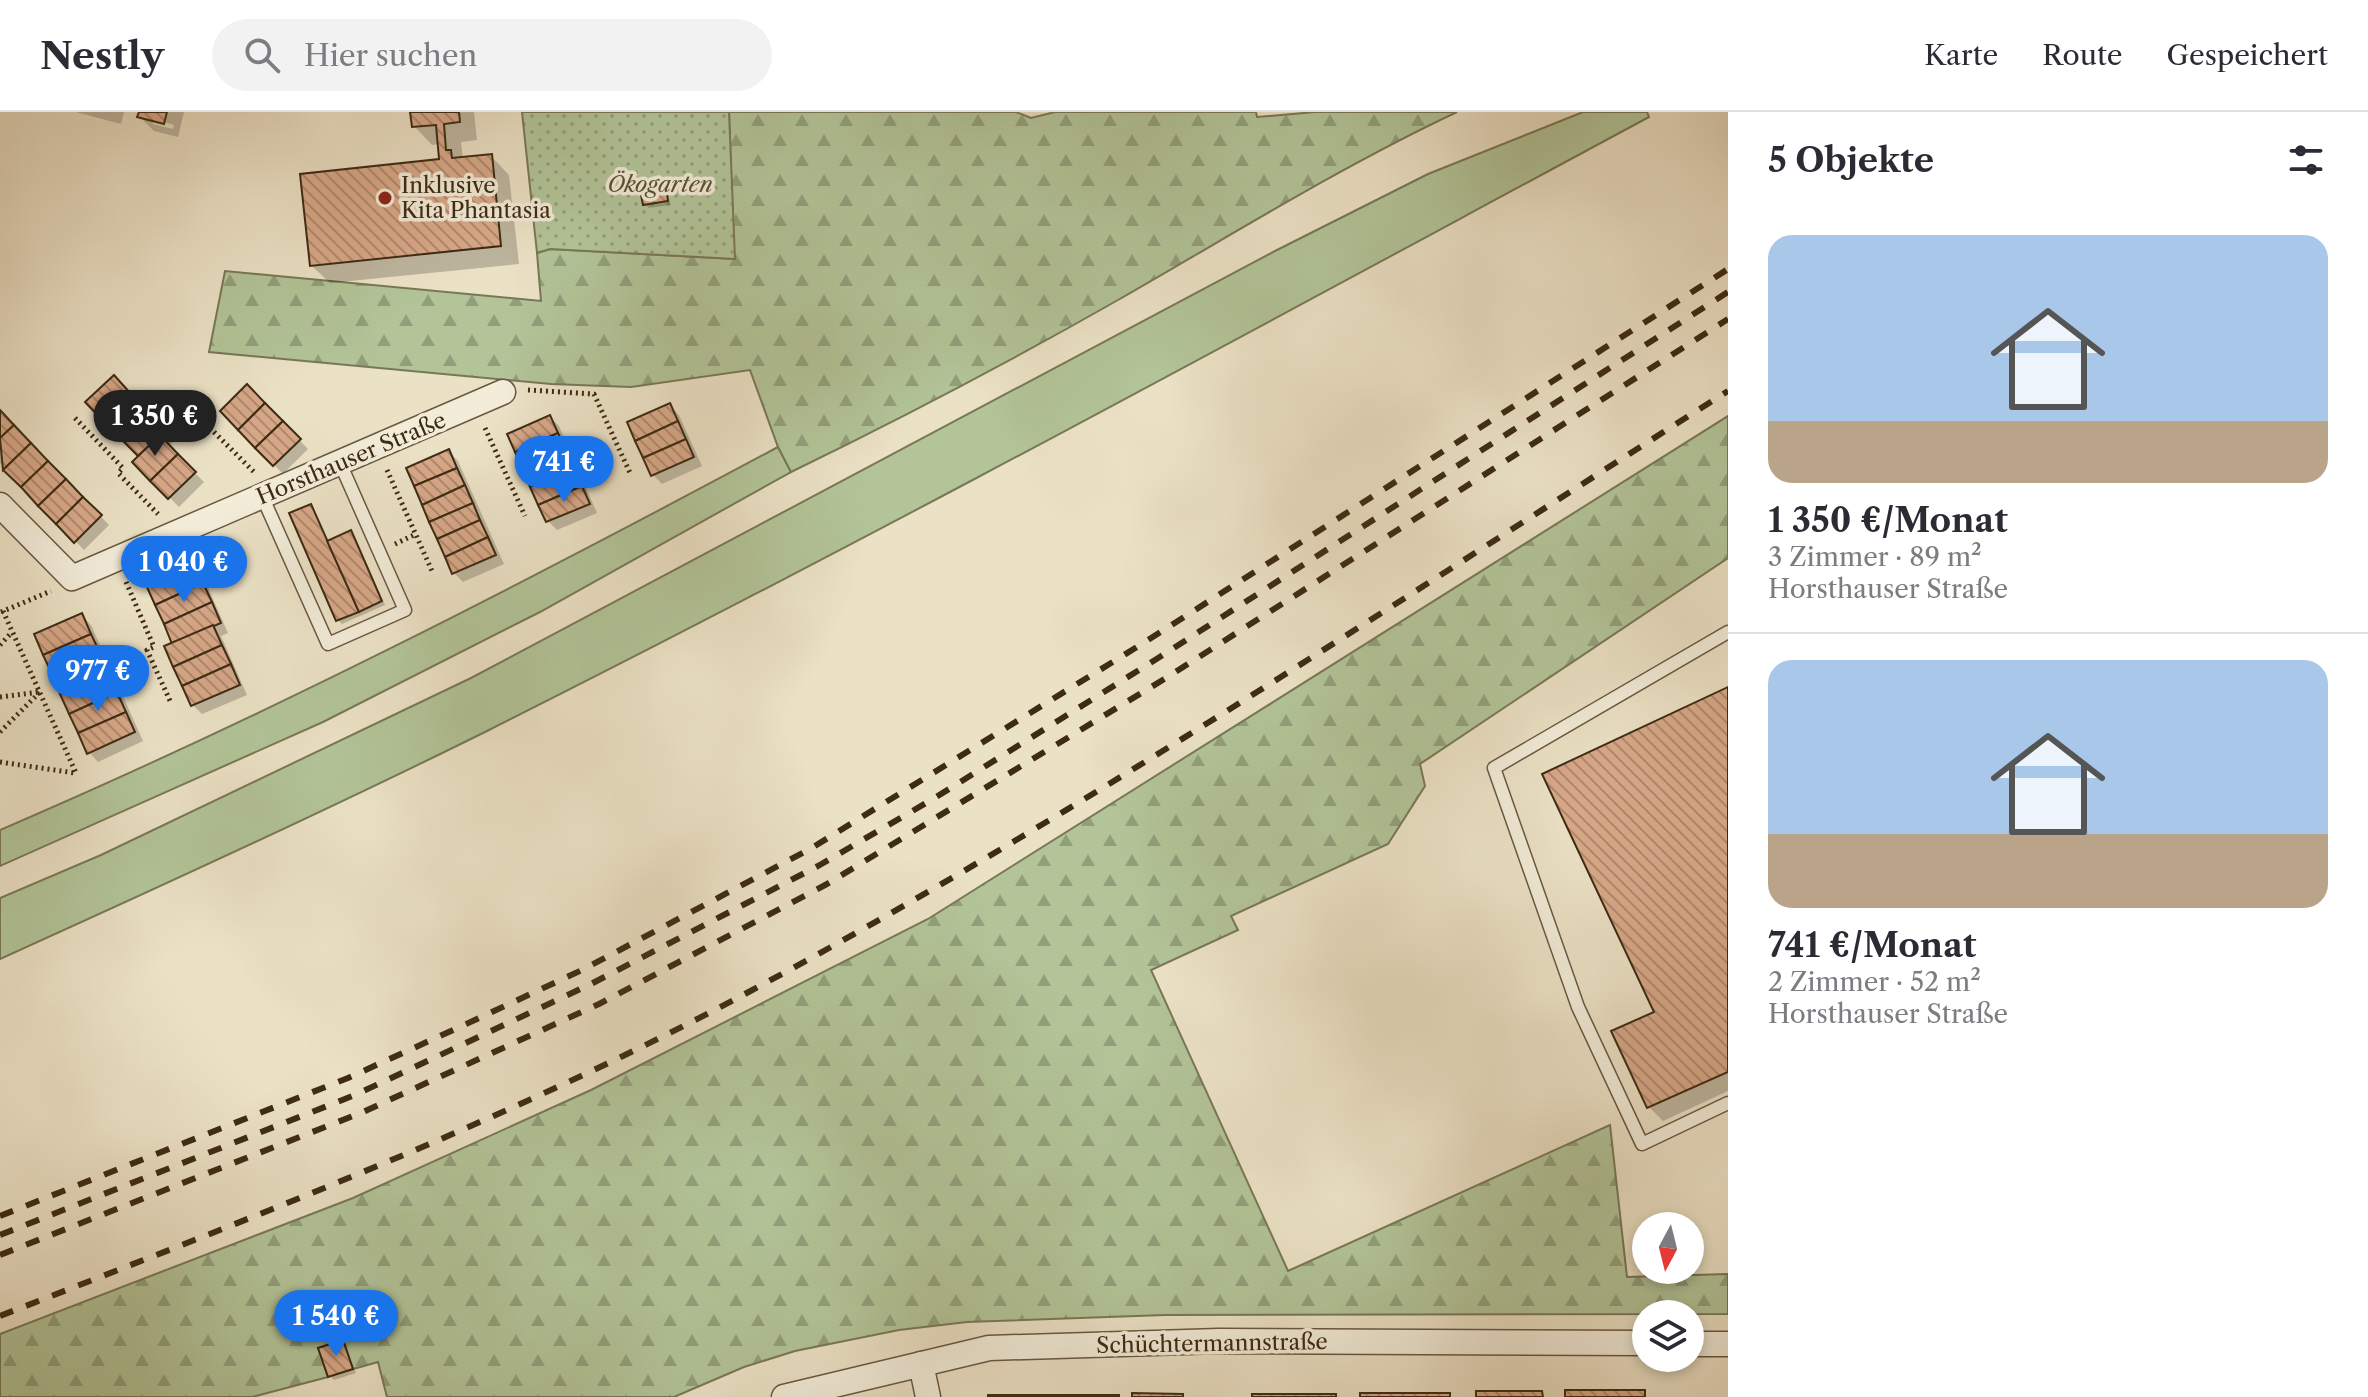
<!DOCTYPE html>
<html lang="de">
<head>
<meta charset="utf-8">
<style>
  body { margin:0; font-family:"Libre Caslon Text",serif; background:#f2f2f3; color:#2b2b33; height:100vh; display:flex; flex-direction:column; font-size:30px; white-space:nowrap }
  * { box-sizing:border-box; margin:0 }
  p { font-size:26px; color:#7c7c81 }
  .icon { flex:none; width:44px; height:44px; fill:none; stroke:currentColor; stroke-width:2; stroke-linecap:round; stroke-linejoin:round }
  .map { position:relative; flex:1; overflow:hidden }
  .side { display:flex; flex-direction:column; background:#fff; width:640px }
  .side>* { flex:none }
  .needle { width:52px; rotate:187deg }
  .buttons { position:absolute; left:1632px; top:1100px; display:grid; gap:16px }
  .buttons a { display:grid; place-items:center; width:72px; height:72px; border-radius:50%; background:#fff; box-shadow:0 4px 12px #0003; font-size:40px }
  .price { position:absolute; translate:-50% -68px; padding:0 18px; border-radius:28px; background:#1a73e8; color:#fff; font-size:26px; line-height:52px; filter:drop-shadow(0 2px 4px #0008) }
  .price::after { content:''; position:absolute; left:50%; top:48px; width:24px; height:18px; margin-left:-12px; background:inherit; clip-path:polygon(0 0,100% 0,50% 100%) }
  .price.active { background:#222; color:#fff }
  ul { padding:0; list-style:none }
  li { display:grid; align-content:center; gap:16px; height:424px; padding:0 40px }
  li+li { border-top:2px solid #e1e1e2 }
  li span { display:grid; place-items:center; height:248px; border-radius:24px; color:#555 }
  li>.icon { margin-inline-start:auto }
  span .icon { width:144px; height:144px; fill:#fffc; stroke-width:1 }
  li b { font-size:34px }
  h2 { display:flex; justify-content:space-between; align-items:center; height:96px; padding:0 40px; font-size:34px }
  header { display:flex; align-items:center; gap:48px; box-sizing:border-box; height:112px; padding:0 40px; background:#fff; border-bottom:2px solid #e1e1e2 }
  header strong { font-size:38px }
  nav { display:flex; gap:44px; margin-inline-start:auto; font-size:28px }
  .search { width:560px; height:72px; background:#f2f2f3; display:flex; align-items:center; gap:20px; box-sizing:border-box; padding:0 28px; border-radius:44px; color:#7c7c81; font-size:30px }
  main { display:flex; flex:1; min-height:0 }
  .map>svg:first-child { display:block }
  .green { fill:#b2c498; stroke:#787856; stroke-width:2 }
  .forest { fill:url(#forest-firs); stroke:#787856; stroke-width:2 }
  .garden { fill:url(#garden-dots); stroke:#787856; stroke-width:2 }
  .shadow { fill:#0003; fill-rule:evenodd }
  .building { fill:url(#building-back-hatch); stroke:#3d2b13; stroke-width:2 }
  .lines { fill:none; stroke-linecap:round; stroke-linejoin:round }
  .lane-casing { stroke:#685840; stroke-width:15 }
  .street-casing { stroke:#685840; stroke-width:27 }
  .path { stroke:#3d2b13; stroke-width:5; stroke-dasharray:2 4; stroke-linecap:butt }
  .lane { stroke:#f2ecd9; stroke-width:12 }
  .street { stroke:#f2ecd9; stroke-width:24 }
  .rail { stroke:#3d2b13; stroke-width:6; stroke-dasharray:14 14; stroke-linecap:butt }
  .poi-dot { fill:#8f2418; stroke:#f2ecd9; stroke-width:3 }
  .labels { text-anchor:middle; stroke-width:7; stroke-linejoin:round; paint-order:stroke }
  .park-label { font-size:22px; font-style:italic; fill:#5a5134; stroke:#f2ecd9 }
  .poi-label { font-size:22px; fill:#3d2b13; stroke:#f2ecd9; text-anchor:start }
  .street-label { font-size:22px; fill:#3d2b13; stroke:#f2ecd9 }
</style>
</head>
<body>
<header>
<strong>Nestly</strong>
<div class="search"><svg class="icon" aria-label="search" viewBox="0 0 24 24"><circle cx="10" cy="10" r="6"/><path d="M15 15l6 6"/></svg>Hier suchen</div>
<nav><a>Karte</a><a>Route</a><a>Gespeichert</a></nav>
</header>
<main>
<div class="map">
<svg width="1728" height="1285" viewBox="0 0 1728 1285">
  <defs>
    <pattern id="forest-firs" width="22" height="20" patternUnits="userSpaceOnUse" patternTransform="scale(2)"><rect width="22" height="20" fill="#b2c498"/><path d="M5 1l3.5 6h-7zM16 11l3.5 6h-7z" fill="#929f7b"/></pattern>
    <pattern id="garden-dots" width="8" height="8" patternUnits="userSpaceOnUse" patternTransform="scale(2)"><rect width="8" height="8" fill="#b2c498"/><path d="M2 2h.1M6 6h.1" fill="none" stroke="#929f7b" stroke-width="1.8" stroke-linecap="round"/></pattern>
    <pattern id="building-back-hatch" width="6" height="6" patternUnits="userSpaceOnUse" patternTransform="scale(2)"><rect width="6" height="6" fill="#d7a888"/><path d="M-1 5l2 2M0 0l6 6M5-1l2 2" fill="none" stroke="#b0896e"/></pattern>
  </defs>
  <rect width="100%" height="100%" fill="#ebe1c5"/>
  <filter id="stains"><feTurbulence type="fractalNoise" baseFrequency=".0025" numOctaves="4"/><feColorMatrix values="0 0 0 0 .2 0 0 0 0 .09 0 0 0 0 .02 0 0 0 .5 -.17"/></filter>
  <radialGradient id="worn" r=".72"><stop offset=".6" stop-color="#630" stop-opacity="0"/><stop offset="1" stop-color="#630" stop-opacity=".3"/></radialGradient>
  <g class="green">
    <path d="M 1583,0 L 1647,0 L 1649,5 C 1264,212 880,422 489,618 C 328,698 164,773 0,847 L 0,786 L 101,743 L 471,566 L 1275,139 L 1428,62 Z"/>
    <path d="M 778,335 L 791,360 L 540,500 L 323,610 L 0,754 L 0,718 C 266,604 522,472 778,335 Z"/>
  </g>
  <g class="forest">
    <path d="M 729,0 L 1016,0 L 1031,6 L 1055,0 L 1256,0 L 1257,5 L 1315,0 L 1457,0 C 1340,55 1230,124 1118,188 C 1011,249 902,306 791,360 L 778,335 L 750,258 L 631,275 L 551,272 L 209,240 L 225,159 L 541,189 L 537,141 L 550,137 L 734,147 Z"/>
    <path d="M 1728,304 L 1728,446 L 1420,652 L 1425,674 L 1388,732 L 1231,804 L 1238,818 L 1151,858 L 1288,1159 L 1610,1013 L 1627,1165 L 1728,1162 L 1728,1202 L 1165,1203 L 967,1210 L 899,1218 L 795,1239 L 744,1255 L 674,1285 L 387,1285 L 378,1250 L 353,1257 L 343,1228 L 318,1236 L 328,1265 L 252,1285 L 0,1285 L 0,1222 L 353,1086 L 591,978 L 928,807 Z"/>
  </g>
  <path class="garden" d="M 522,0 L 729,0 L 735,147 L 550,137 L 537,141 Z"/>
  <g class="shadow">
    <path d="M 76,0 L 124,0 L 121,12 Z"/>
    <path d="M 141,0 L 184,0 L 178,25 L 154,19 L 140,5 ZM 153,7 L 174,13 L 173,17 L 153,12 Z"/>
    <path d="M 412,0 L 474,0 L 477,28 L 461,30 L 463,47 L 491,44 L 509,63 L 519,152 L 330,171 L 311,153 L 442,49 L 440,32 L 432,33 L 414,14 Z"/>
    <path d="M 665,76 L 671,93 L 649,96 L 645,92 Z"/>
    <path d="M 114,266 L 174,329 L 168,334 L 204,370 L 179,395 L 135,350 L 140,344 L 88,290 Z"/>
    <path d="M 247,275 L 308,337 L 283,362 L 222,299 Z"/>
    <path d="M 670,294 L 679,303 L 702,354 L 662,372 L 653,363 Z"/>
    <path d="M 0,301 L 109,413 L 84,438 L 0,351 Z"/>
    <path d="M 550,305 L 559,314 L 597,401 L 557,418 L 548,409 Z"/>
    <path d="M 449,340 L 458,349 L 504,452 L 463,470 L 454,461 L 408,357 Z"/>
    <path d="M 311,394 L 329,430 L 351,421 L 355,425 L 385,493 L 342,512 L 338,508 Z"/>
    <path d="M 193,453 L 202,462 L 228,521 L 221,524 L 247,583 L 202,602 L 193,593 L 174,532 Z"/>
    <path d="M 82,504 L 91,513 L 143,629 L 98,650 L 89,640 Z"/>
    <path d="M 1728,580 L 1728,979 L 1663,1009 L 1649,995 L 1656,901 Z"/>
    <path d="M 343,1230 L 356,1261 L 334,1268 L 330,1264 Z"/>
  </g>
  <g class="building">
    <path d="M 139,0 L 167,0 L 164,12 L 137,5 Z"/>
    <path d="M 410,0 L 459,0 L 460,10 L 444,12 L 446,38 L 451,38 L 452,46 L 492,42 L 501,134 L 310,154 L 300,62 L 439,47 L 436,13 L 412,15 Z"/>
    <path d="M 666,74 L 668,89 L 643,93 L 640,78 Z"/>
    <path d="M 114,263 L 131,282 L 103,309 L 85,290 Z"/>
    <path d="M 247,272 L 265,291 L 238,318 L 220,299 Z"/>
    <path d="M 131,282 L 149,299 L 121,327 L 103,309 Z"/>
    <path d="M 265,291 L 283,309 L 255,336 L 238,318 Z"/>
    <path d="M 670,291 L 678,309 L 635,329 L 627,310 Z"/>
    <path d="M 0,298 L 14,313 L 0,326 Z"/>
    <path d="M 149,299 L 167,318 L 138,344 L 121,327 Z"/>
    <path d="M 550,303 L 558,321 L 515,340 L 507,322 Z"/>
    <path d="M 283,309 L 301,327 L 273,354 L 255,336 Z"/>
    <path d="M 678,309 L 686,327 L 643,346 L 635,329 Z"/>
    <path d="M 14,313 L 31,331 L 3,358 L 0,326 Z"/>
    <path d="M 558,321 L 566,339 L 523,357 L 515,340 Z"/>
    <path d="M 160,323 L 178,342 L 150,369 L 132,350 Z"/>
    <path d="M 686,327 L 694,345 L 651,364 L 643,346 Z"/>
    <path d="M 31,331 L 48,349 L 21,375 L 3,358 Z"/>
    <path d="M 449,337 L 457,356 L 414,374 L 406,356 Z"/>
    <path d="M 566,339 L 574,356 L 530,375 L 523,357 Z"/>
    <path d="M 178,342 L 196,360 L 168,387 L 150,369 Z"/>
    <path d="M 48,349 L 66,367 L 38,394 L 21,375 Z"/>
    <path d="M 457,356 L 465,373 L 422,393 L 414,374 Z"/>
    <path d="M 574,356 L 582,374 L 538,393 L 530,375 Z"/>
    <path d="M 66,367 L 83,385 L 56,412 L 38,394 Z"/>
    <path d="M 465,373 L 473,391 L 429,410 L 422,393 Z"/>
    <path d="M 582,374 L 590,392 L 546,410 L 538,393 Z"/>
    <path d="M 83,385 L 102,403 L 74,431 L 56,412 Z"/>
    <path d="M 473,391 L 480,408 L 437,427 L 429,410 Z"/>
    <path d="M 311,392 L 359,500 L 336,509 L 289,401 Z"/>
    <path d="M 480,408 L 488,425 L 445,445 L 437,427 Z"/>
    <path d="M 351,418 L 382,489 L 359,500 L 327,429 Z"/>
    <path d="M 488,425 L 496,443 L 452,462 L 445,445 Z"/>
    <path d="M 194,451 L 203,471 L 155,493 L 146,473 Z"/>
    <path d="M 203,471 L 212,490 L 164,512 L 155,493 Z"/>
    <path d="M 212,490 L 221,511 L 172,532 L 164,512 Z"/>
    <path d="M 82,501 L 91,522 L 43,543 L 34,522 Z"/>
    <path d="M 213,513 L 222,533 L 173,555 L 164,534 Z"/>
    <path d="M 91,522 L 100,541 L 52,562 L 43,543 Z"/>
    <path d="M 222,533 L 231,552 L 182,574 L 173,555 Z"/>
    <path d="M 100,541 L 109,561 L 60,582 L 52,562 Z"/>
    <path d="M 231,552 L 240,573 L 191,594 L 182,574 Z"/>
    <path d="M 109,561 L 117,580 L 69,602 L 60,582 Z"/>
    <path d="M 1728,575 L 1728,960 L 1647,996 L 1611,919 L 1654,900 L 1542,662 Z"/>
    <path d="M 117,580 L 126,600 L 78,621 L 69,602 Z"/>
    <path d="M 126,600 L 135,620 L 87,642 L 78,621 Z"/>
    <path d="M 343,1228 L 353,1257 L 328,1265 L 318,1236 Z"/>
    <rect x="1565" y="1278" width="80" height="7"/>
    <path d="M 1476,1279 L 1542,1279 L 1543,1285 L 1476,1285 Z"/>
    <path d="M 1132,1281 L 1183,1282 L 1183,1285 L 1132,1285 Z"/>
    <rect x="1360" y="1281" width="90" height="4"/>
    <rect x="1252" y="1282" width="84" height="3"/>
    <rect x="988" y="1283" width="131" height="2"/>
  </g>
  <g class="lines">
    <g class="lane-casing">
      <g id="lane">
        <path d="M 262,384 L 328,532 L 405,498 L 340,351"/>
        <path d="M 1728,520 L 1494,656 L 1578,895 L 1642,1032 L 1728,991"/>
      </g>
    </g>
    <g class="street-casing">
      <g id="street">
        <path d="M 0,393 L 72,466 L 503,280"/>
        <path d="M 1690,1232 L 1728,1232"/>
        <path d="M 921,1252 L 928,1285"/>
        <path d="M 784,1285 L 989,1236 L 1219,1229 L 1646,1231"/>
      </g>
    </g>
    <g class="path">
      <path d="M 528,278 L 594,282 L 630,361"/>
      <path d="M 197,303 L 255,361"/>
      <path d="M 75,306 L 123,356 L 118,361 L 158,402"/>
      <path d="M 485,316 L 525,404"/>
      <path d="M 387,358 L 432,459"/>
      <path d="M 395,432 L 416,422"/>
      <path d="M 126,470 L 154,535 L 147,538 L 171,591"/>
      <path d="M 3,499 L 76,661"/>
      <path d="M 1,500 L 51,479"/>
      <path d="M 0,533 L 12,520"/>
      <path d="M 0,585 L 39,580"/>
      <path d="M 0,620 L 40,580"/>
      <path d="M 0,650 L 75,661"/>
    </g>
    <use href="#lane" class="lane"/>
    <use href="#street" class="street"/>
    <g class="rail">
      <path d="M 0,1104 L 348,966 L 464,913 L 582,858 L 810,737 L 1145,530 L 1728,157"/>
      <path d="M 0,1123 L 355,983 L 589,873 L 818,754 L 933,687 L 1155,548 L 1728,180"/>
      <path d="M 0,1143 L 363,1000 L 599,892 L 827,772 L 1166,566 L 1728,207"/>
      <path d="M 0,1204 C 251,1106 505,1010 743,883 C 1083,701 1403,485 1728,279"/>
    </g>
  </g>
  <circle class="poi-dot" cx="385" cy="86" r="8"/>
  <g class="labels">
    <g class="park-label">
      <text x="660" y="80">Ökogarten</text>
    </g>
    <g class="poi-label">
      <text x="401" y="81">Inklusive<tspan x="401" dy="25">Kita Phantasia</tspan></text>
    </g>
    <g class="street-label">
      <text transform="translate(351 346) rotate(-23)" y="8">Horsthauser Straße</text>
      <text transform="translate(1212 1231) rotate(-1)" y="8">Schüchtermannstraße</text>
    </g>
  </g>
  <rect width="100%" height="100%" filter="url(#stains)"/>
  <rect width="100%" height="100%" fill="url(#worn)"/>
</svg>
<div class="buttons">
<a><svg class="needle" viewBox="-14 -14 28 28"><path d="M0-13l5 13h-10z" fill="#e53935"/><path d="M0 13l5-13h-10z" fill="#7c7c81"/></svg></a>
<a><svg class="icon" aria-label="layers" viewBox="0 0 24 24"><path d="M12 4l9 5-9 5-9-5zM3 14l9 5 9-5"/></svg></a>
</div>
<b class="price active" style="left:155px;top:346px">1 350 €</b>
<b class="price" style="left:564px;top:392px">741 €</b>
<b class="price" style="left:184px;top:492px">1 040 €</b>
<b class="price" style="left:98px;top:601px">977 €</b>
<b class="price" style="left:336px;top:1246px">1 540 €</b>
</div>
<section class="side">
<h2>5 Objekte<svg class="icon" aria-label="filters" viewBox="0 0 24 24"><path d="M4 7h16M4 17h16"/><circle cx="9" cy="7" r="2"/><circle cx="15" cy="17" r="2"/></svg></h2>
<ul>
<li><span style="background:linear-gradient(#a9c7e8 75%,#b9a48a 0)"><svg class="icon" aria-label="home" viewBox="0 0 24 24"><path d="M3 11l9-7 9 7M6 9v11h12V9"/></svg></span><div><b>1 350 €/Monat</b><p>3 Zimmer · 89 m²</p><p>Horsthauser Straße</p></div></li>
<li><span style="background:linear-gradient(#a9c7e8 70%,#b9a48a 0)"><svg class="icon" aria-label="home" viewBox="0 0 24 24"><path d="M3 11l9-7 9 7M6 9v11h12V9"/></svg></span><div><b>741 €/Monat</b><p>2 Zimmer · 52 m²</p><p>Horsthauser Straße</p></div></li>
</ul>
</section>
</main>
</body>
</html>
